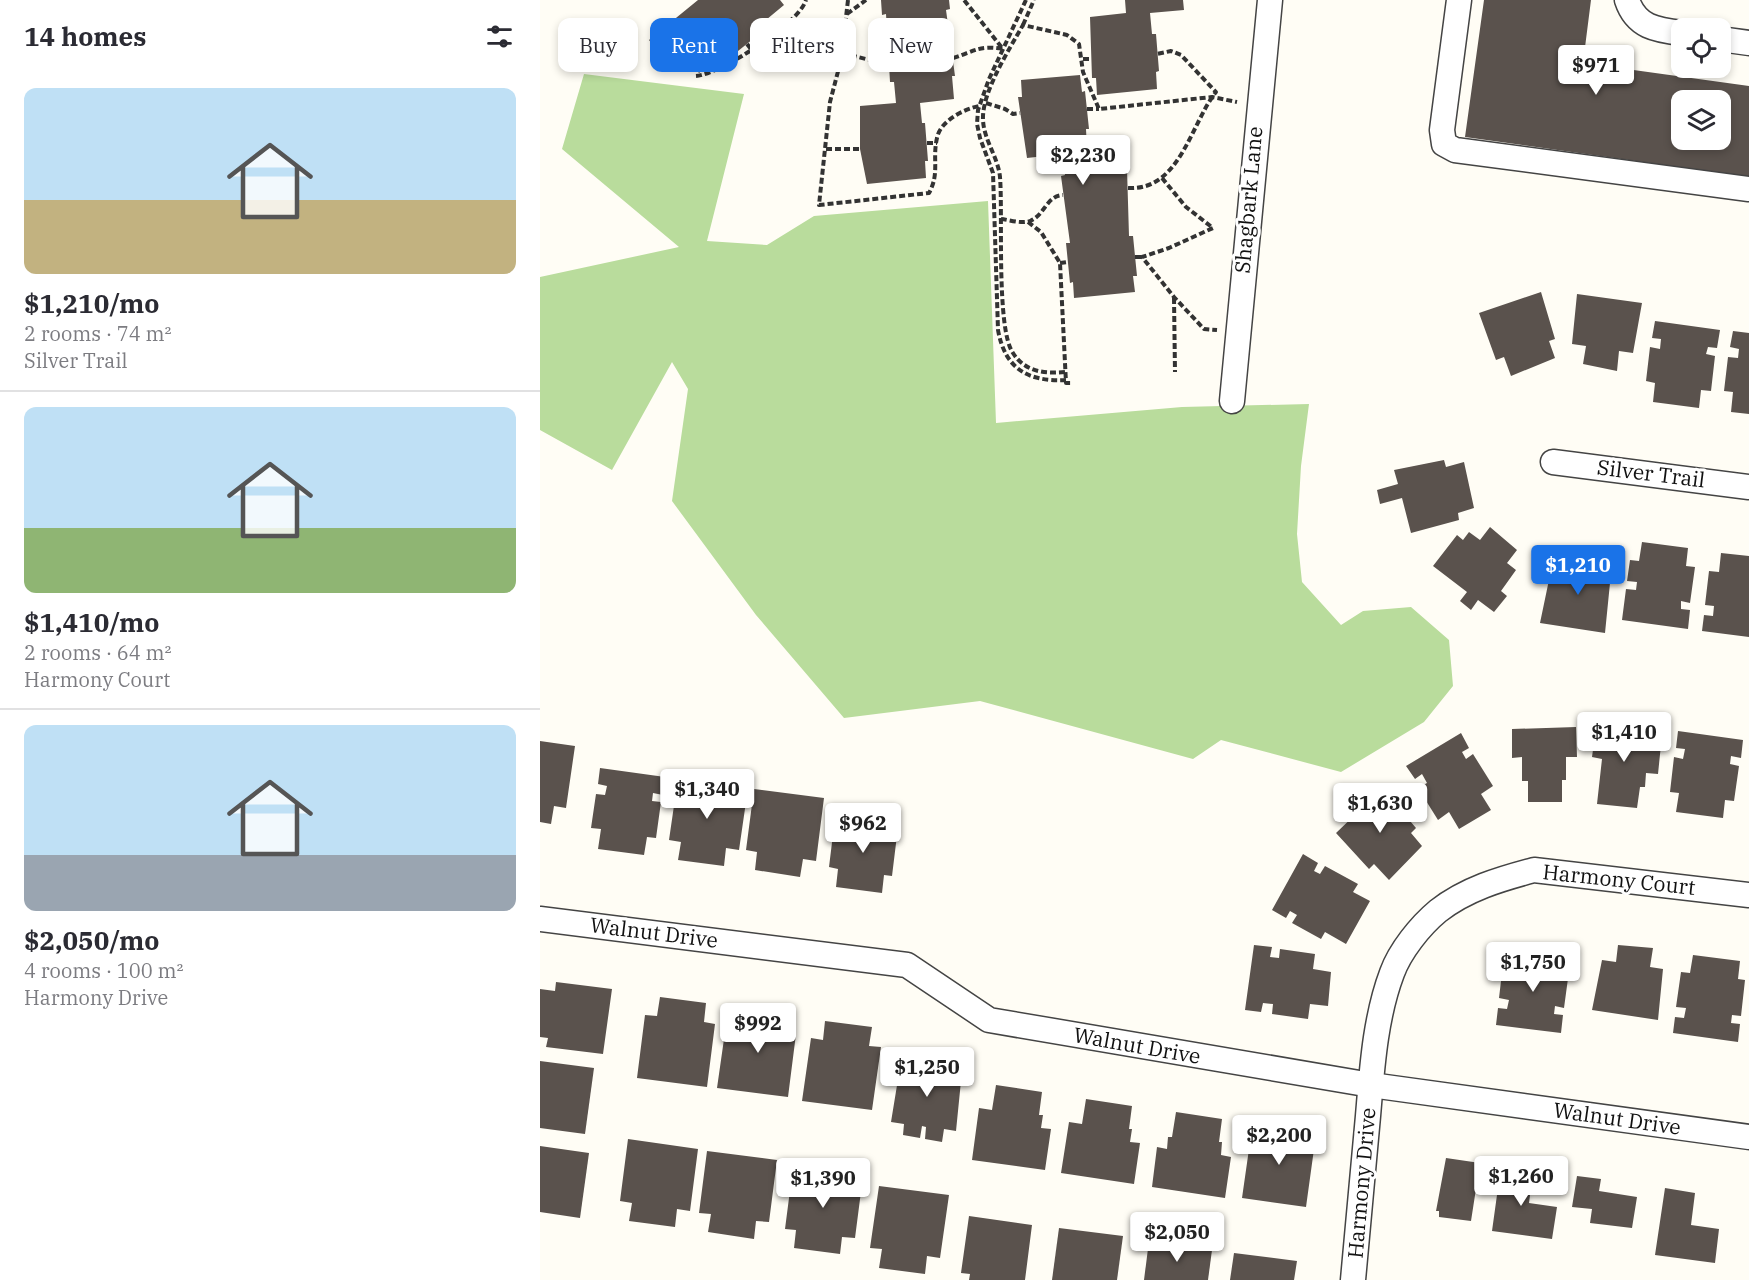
<!DOCTYPE html>
<html lang="en">
<head>
<meta charset="utf-8">
<style>
  body { margin:0; font-family:"IBM Plex Serif",serif; background:#f7f7f7; color:#2b2b33; height:100vh; display:flex; flex-direction:column; font-size:22px; white-space:nowrap }
  * { box-sizing:border-box; margin:0 }
  p { font-size:20px; color:#7c7c81 }
  .icon { flex:none; width:33px; height:33px; fill:none; stroke:currentColor; stroke-width:2; stroke-linecap:round; stroke-linejoin:round }
  .map { position:relative; flex:1; overflow:hidden }
  .sheet { display:flex; flex-direction:column; background:#fff; width:540px }
  .sheet>* { flex:none }
  .hud { position:absolute; left:18px; top:18px; width:570px; height:54px; display:flex; gap:12px }
  .buttons { position:absolute; left:1131px; top:18px; display:grid; gap:12px }
  .buttons a { display:grid; place-items:center; width:60px; height:60px; border-radius:12px; background:#fff; box-shadow:0 3px 9px #0003; font-size:30px }
  .price { position:absolute; translate:-50% -51px; padding:0 14px; border-radius:6px; background:#fff; color:#222; font-size:20px; line-height:39px; filter:drop-shadow(0 2px 3px #0008) }
  .price::after { content:''; position:absolute; left:50%; top:36px; width:18px; height:14px; margin-left:-9px; background:inherit; clip-path:polygon(0 0,100% 0,50% 100%) }
  .price.active { background:#1a73e8; color:#fff }
  ul { padding:0; list-style:none }
  li { display:grid; align-content:center; gap:12px; height:318px; padding:0 24px }
  li+li { border-top:2px solid #e1e1e2 }
  li span { display:grid; place-items:center; height:186px; border-radius:12px; color:#555 }
  li>.icon { margin-inline-start:auto }
  span .icon { width:108px; height:108px; fill:#fffc; stroke-width:1 }
  li b { font-size:26px }
  h2 { display:flex; justify-content:space-between; align-items:center; height:72px; padding:0 24px; font-size:26px }
  .chip { padding:0 21px; border-radius:12px; background:#fff; box-shadow:0 3px 9px #0003; font-size:21px; line-height:54px }
  .chip.active { background:#1a73e8; color:#fff }
  main { display:flex; flex:1; min-height:0 }
  .map>svg:first-child { display:block }
  .forest { fill:#b9dc9c }
  .building { fill:#5a524d; fill-rule:evenodd }
  .lines { fill:none; stroke-linecap:round; stroke-linejoin:round }
  .minor-casing { stroke:#444; stroke-width:27 }
  .path { stroke:#333; stroke-width:4; stroke-dasharray:6 3; stroke-linecap:butt }
  .minor { stroke:#fff; stroke-width:24 }
  .labels { text-anchor:middle; stroke-width:6; stroke-linejoin:round; paint-order:stroke }
  .street-label { font-size:21px; fill:#111; stroke:#fff }
</style>
</head>
<body>
<main>
<section class="sheet">
<h2>14 homes<svg class="icon" aria-label="filters" viewBox="0 0 24 24"><path d="M4 7h16M4 17h16"/><circle cx="9" cy="7" r="2"/><circle cx="15" cy="17" r="2"/></svg></h2>
<ul>
<li><span style="background:linear-gradient(#bfe0f5 60%,#c2b280 0)"><svg class="icon" aria-label="home" viewBox="0 0 24 24"><path d="M3 11l9-7 9 7M6 9v11h12V9"/></svg></span><div><b>$1,210/mo</b><p>2 rooms · 74 m²</p><p>Silver Trail</p></div></li>
<li><span style="background:linear-gradient(#bfe0f5 65%,#8fb573 0)"><svg class="icon" aria-label="home" viewBox="0 0 24 24"><path d="M3 11l9-7 9 7M6 9v11h12V9"/></svg></span><div><b>$1,410/mo</b><p>2 rooms · 64 m²</p><p>Harmony Court</p></div></li>
<li><span style="background:linear-gradient(#bfe0f5 70%,#9aa5b1 0)"><svg class="icon" aria-label="home" viewBox="0 0 24 24"><path d="M3 11l9-7 9 7M6 9v11h12V9"/></svg></span><div><b>$2,050/mo</b><p>4 rooms · 100 m²</p><p>Harmony Drive</p></div></li>
</ul>
</section>
<div class="map">
<svg width="1209" height="1280" viewBox="0 0 1209 1280">
  <rect width="100%" height="100%" fill="#fffdf5"/>
  <path class="forest" d="M 44,74 L 204,94 L 167,241 L 227,245 L 274,216 L 448,201 L 456,423 L 642,407 L 769,404 L 761,466 L 757,534 L 762,582 L 801,625 L 823,611 L 871,607 L 909,640 L 913,686 L 884,722 L 801,772 L 681,740 L 653,759 L 440,701 L 304,718 L 216,615 L 132,501 L 148,389 L 132,362 L 72,470 L 0,430 L 0,277 L 139,247 L 22,149 Z"/>
  <g class="building">
    <path d="M 158,0 L 240,0 L 244,5 L 214,30 L 218,35 L 198,51 L 193,45 L 159,73 L 154,67 L 147,72 L 142,65 L 134,71 L 109,40 Z"/>
    <path d="M 341,0 L 409,0 L 410,9 L 406,10 L 415,76 L 412,76 L 414,99 L 380,103 L 382,123 L 385,123 L 388,161 L 385,161 L 386,178 L 327,184 L 320,149 L 320,106 L 356,103 L 354,82 L 350,82 L 346,14 L 342,15 Z"/>
    <path d="M 585,0 L 643,0 L 644,10 L 610,13 L 612,34 L 616,34 L 619,71 L 616,72 L 617,89 L 557,95 L 556,78 L 552,78 L 550,17 L 586,13 Z"/>
    <path d="M 944,0 L 1051,0 L 1043,63 L 1209,86 L 1209,177 L 925,137 ZM 1142,100 L 1180,100 L 1180,140 L 1142,140 Z"/>
    <path d="M 540,75 L 542,92 L 545,91 L 549,129 L 546,129 L 547,150 L 581,147 L 583,170 L 587,169 L 589,236 L 593,236 L 597,276 L 593,276 L 595,292 L 534,298 L 533,282 L 530,283 L 526,243 L 530,243 L 521,176 L 525,175 L 523,154 L 487,158 L 478,97 L 482,97 L 481,80 Z"/>
    <path d="M 1001,292 L 1015,339 L 1009,341 L 1015,358 L 971,376 L 964,357 L 956,360 L 939,313 Z"/>
    <path d="M 1037,294 L 1102,303 L 1093,353 L 1079,351 L 1077,371 L 1043,364 L 1046,346 L 1032,344 Z"/>
    <path d="M 1115,321 L 1180,330 L 1177,348 L 1168,347 L 1166,354 L 1175,356 L 1171,391 L 1161,390 L 1159,408 L 1113,402 L 1115,383 L 1106,381 L 1110,347 L 1120,349 L 1121,339 L 1112,338 Z"/>
    <path d="M 1193,331 L 1209,333 L 1209,414 L 1191,412 L 1193,392 L 1184,391 L 1188,357 L 1198,358 L 1199,349 L 1190,347 Z"/>
    <path d="M 904,460 L 906,467 L 924,462 L 934,508 L 918,513 L 919,520 L 871,533 L 862,498 L 840,504 L 837,490 L 858,484 L 854,470 Z"/>
    <path d="M 950,527 L 977,550 L 967,563 L 976,570 L 961,591 L 967,596 L 954,612 L 938,600 L 931,610 L 920,601 L 927,592 L 893,566 L 917,535 L 923,540 L 929,532 L 940,540 Z"/>
    <path d="M 1102,542 L 1148,548 L 1146,566 L 1155,567 L 1150,603 L 1141,601 L 1141,609 L 1150,610 L 1148,629 L 1082,620 L 1086,589 L 1096,590 L 1097,582 L 1087,581 L 1090,560 L 1099,561 Z"/>
    <path d="M 1181,553 L 1209,556 L 1209,637 L 1162,631 L 1164,615 L 1173,616 L 1174,606 L 1165,605 L 1169,571 L 1179,572 Z"/>
    <path d="M 1034,557 L 1066,562 L 1063,582 L 1070,583 L 1065,633 L 1000,623 L 1010,575 L 1017,576 L 1020,558 L 1033,560 Z"/>
    <path d="M 1061,716 L 1072,717 L 1071,729 L 1122,735 L 1118,774 L 1106,773 L 1105,787 L 1100,787 L 1097,808 L 1057,804 L 1062,759 L 1052,757 L 1056,728 L 1060,728 Z"/>
    <path d="M 1036,727 L 1037,757 L 1026,757 L 1026,780 L 1022,780 L 1022,802 L 988,802 L 988,781 L 982,781 L 982,757 L 972,758 L 972,729 Z"/>
    <path d="M 1138,731 L 1203,740 L 1201,758 L 1191,756 L 1190,764 L 1199,766 L 1194,801 L 1185,800 L 1183,818 L 1136,812 L 1139,793 L 1130,792 L 1134,757 L 1143,759 L 1145,749 L 1136,748 Z"/>
    <path d="M 921,733 L 929,748 L 922,752 L 926,759 L 933,754 L 953,786 L 941,794 L 951,810 L 919,829 L 909,812 L 898,820 L 878,788 L 887,783 L 882,774 L 875,779 L 866,766 Z"/>
    <path d="M 0,741 L 35,746 L 26,808 L 14,806 L 11,824 L 0,822 Z"/>
    <path d="M 60,768 L 125,777 L 123,795 L 113,793 L 112,801 L 121,802 L 116,838 L 107,837 L 104,855 L 58,849 L 61,829 L 51,828 L 56,794 L 65,795 L 67,786 L 58,784 Z"/>
    <path d="M 138,778 L 208,788 L 199,850 L 186,848 L 184,866 L 138,860 L 141,842 L 129,840 Z"/>
    <path d="M 214,789 L 284,798 L 276,861 L 263,859 L 260,877 L 215,870 L 217,852 L 206,850 Z"/>
    <path d="M 843,789 L 876,828 L 871,833 L 882,846 L 849,880 L 834,864 L 829,869 L 796,833 L 820,810 L 813,802 L 825,791 L 832,799 Z"/>
    <path d="M 295,818 L 358,827 L 352,876 L 344,875 L 342,893 L 296,887 L 298,869 L 289,867 Z"/>
    <path d="M 763,854 L 778,863 L 774,871 L 780,874 L 785,866 L 818,884 L 813,892 L 830,901 L 806,944 L 785,932 L 781,939 L 752,923 L 757,915 L 750,911 L 746,918 L 732,910 Z"/>
    <path d="M 714,945 L 732,947 L 730,957 L 739,958 L 740,949 L 775,954 L 773,969 L 791,972 L 788,1006 L 770,1004 L 768,1019 L 732,1014 L 733,1004 L 723,1003 L 721,1012 L 705,1010 Z"/>
    <path d="M 1078,945 L 1113,948 L 1110,967 L 1123,969 L 1118,1020 L 1052,1010 L 1062,960 L 1076,962 Z"/>
    <path d="M 983,948 L 1016,952 L 1014,970 L 1029,971 L 1024,1008 L 1015,1006 L 1014,1014 L 1023,1015 L 1021,1033 L 956,1025 L 958,1008 L 967,1009 L 969,1000 L 959,998 L 963,964 L 980,966 Z"/>
    <path d="M 1153,955 L 1200,961 L 1198,979 L 1205,980 L 1201,1016 L 1192,1015 L 1191,1023 L 1200,1024 L 1198,1042 L 1133,1033 L 1135,1017 L 1144,1018 L 1146,1008 L 1136,1007 L 1141,972 L 1150,973 Z"/>
    <path d="M 16,982 L 72,989 L 63,1054 L 6,1047 L 8,1038 L 0,1037 L 0,989 L 15,991 Z"/>
    <path d="M 120,997 L 166,1003 L 164,1022 L 175,1024 L 167,1087 L 97,1078 L 105,1015 L 117,1016 Z"/>
    <path d="M 200,1007 L 247,1013 L 245,1032 L 256,1034 L 248,1097 L 177,1088 L 186,1025 L 198,1026 Z"/>
    <path d="M 285,1021 L 332,1027 L 329,1046 L 341,1047 L 332,1110 L 262,1101 L 271,1038 L 283,1040 Z"/>
    <path d="M 370,1055 L 416,1062 L 414,1080 L 421,1081 L 416,1131 L 404,1129 L 402,1142 L 385,1139 L 386,1127 L 382,1126 L 380,1138 L 363,1135 L 364,1124 L 351,1122 L 359,1073 L 366,1074 Z"/>
    <path d="M 0,1061 L 54,1068 L 45,1134 L 0,1128 Z"/>
    <path d="M 456,1085 L 502,1092 L 499,1115 L 503,1115 L 501,1128 L 511,1129 L 505,1170 L 432,1160 L 439,1108 L 452,1110 Z"/>
    <path d="M 546,1099 L 592,1106 L 589,1129 L 592,1129 L 590,1142 L 600,1143 L 594,1184 L 521,1173 L 529,1122 L 542,1124 Z"/>
    <path d="M 636,1112 L 682,1119 L 679,1142 L 682,1142 L 681,1155 L 691,1157 L 685,1198 L 612,1187 L 617,1147 L 627,1149 L 628,1137 L 632,1137 Z"/>
    <path d="M 721,1123 L 768,1129 L 765,1148 L 774,1149 L 766,1207 L 702,1198 L 710,1142 L 718,1143 Z"/>
    <path d="M 88,1139 L 158,1149 L 150,1211 L 137,1209 L 135,1227 L 89,1221 L 92,1203 L 80,1201 Z"/>
    <path d="M 0,1146 L 49,1153 L 40,1218 L 0,1212 Z"/>
    <path d="M 167,1151 L 237,1160 L 229,1222 L 216,1221 L 214,1239 L 168,1232 L 171,1214 L 159,1213 Z"/>
    <path d="M 906,1158 L 940,1163 L 931,1221 L 899,1217 L 899,1211 L 896,1211 Z"/>
    <path d="M 961,1166 L 993,1171 L 989,1203 L 1017,1207 L 1012,1239 L 952,1231 Z"/>
    <path d="M 253,1167 L 323,1176 L 315,1238 L 302,1237 L 300,1254 L 254,1248 L 256,1230 L 245,1229 Z"/>
    <path d="M 1037,1176 L 1061,1179 L 1059,1191 L 1097,1197 L 1092,1228 L 1050,1223 L 1052,1209 L 1032,1207 Z"/>
    <path d="M 339,1186 L 409,1195 L 400,1258 L 387,1256 L 385,1274 L 339,1268 L 342,1249 L 330,1248 Z"/>
    <path d="M 1125,1188 L 1155,1193 L 1151,1225 L 1179,1229 L 1175,1263 L 1115,1255 Z"/>
    <path d="M 429,1216 L 492,1225 L 485,1280 L 429,1280 L 430,1274 L 421,1273 Z"/>
    <path d="M 519,1228 L 583,1236 L 577,1280 L 512,1280 Z"/>
    <path d="M 609,1241 L 672,1250 L 668,1280 L 604,1280 Z"/>
    <path d="M 694,1253 L 757,1261 L 754,1280 L 690,1280 Z"/>
  </g>
  <g class="lines">
    <g class="minor-casing">
      <g id="minor">
        <path d="M 919,0 L 902,130 L 904,144 L 915,150 L 1209,189"/>
        <path d="M 1087,0 C 1096,27 1116,30 1142,33"/>
        <path d="M 1180,39 L 1209,43"/>
        <path d="M 692,401 L 730,0"/>
        <path d="M 1013,462 L 1209,487"/>
        <path d="M 0,919 L 367,965 L 449,1020 L 831,1085 L 1209,1137"/>
        <path d="M 813,1280 C 818,1225 823,1171 828,1116 C 832,1069 835,1018 852,973 C 860,951 880,926 898,911 C 926,889 960,879 994,870 L 1209,895"/>
      </g>
    </g>
    <g class="path">
      <path d="M 308,0 L 301,60 L 290,102 L 279,205 L 389,193 C 400,173 392,159 397,138 C 400,121 424,109 439,106"/>
      <path d="M 486,0 L 449,79 L 438,110 L 437,124 L 440,138 L 453,173 L 458,330 C 465,369 488,382 526,380"/>
      <path d="M 307,14 L 326,0"/>
      <path d="M 483,25 L 494,0"/>
      <path d="M 207,44 L 211,49"/>
      <path d="M 302,53 L 342,63 L 348,62"/>
      <path d="M 413,58 C 435,51 439,45 463,49 L 424,0"/>
      <path d="M 543,59 L 551,59"/>
      <path d="M 156,76 C 180,74 259,24 266,0"/>
      <path d="M 446,103 L 465,109 L 473,114 L 480,113"/>
      <path d="M 547,109 L 559,109"/>
      <path d="M 387,143 L 397,143"/>
      <path d="M 286,149 L 320,149"/>
      <path d="M 622,178 L 646,207 L 673,228 L 629,248 L 602,257 L 634,297 L 664,329 L 677,330"/>
      <path d="M 588,188 C 640,191 651,123 676,92 L 641,55 L 631,51 L 617,54"/>
      <path d="M 461,219 C 470,220 482,224 490,221 C 505,215 506,196 523,195"/>
      <path d="M 488,222 L 501,232 L 520,263 L 526,383 L 532,383"/>
      <path d="M 595,257 L 602,257"/>
      <path d="M 520,263 L 528,262"/>
      <path d="M 634,298 L 635,372"/>
      <path d="M 525,372 C 505,374 485,372 473,353 C 456,329 463,214 460,177 C 458,156 442,138 443,116 C 444,89 470,48 483,25 L 527,35 L 539,44 L 543,72 L 559,109 L 672,97 L 697,102"/>
    </g>
    <use href="#minor" class="minor"/>
  </g>
  <g class="labels">
    <g class="street-label">
      <text transform="translate(709 200) rotate(-85)" y="7">Shagbark Lane</text>
      <text transform="translate(1111 474) rotate(7)" y="7">Silver Trail</text>
      <text transform="translate(1079 880) rotate(6)" y="7">Harmony Court</text>
      <text transform="translate(114 933) rotate(7)" y="7">Walnut Drive</text>
      <text transform="translate(597 1046) rotate(10)" y="7">Walnut Drive</text>
      <text transform="translate(1077 1119) rotate(8)" y="7">Walnut Drive</text>
      <text transform="translate(822 1183) rotate(-85)" y="7">Harmony Drive</text>
    </g>
  </g>
</svg>
<div class="buttons">
<a><svg class="icon" aria-label="locate" viewBox="0 0 24 24"><circle cx="12" cy="12" r="6"/><path d="M12 2v4M12 18v4M2 12h4M18 12h4"/></svg></a>
<a><svg class="icon" aria-label="layers" viewBox="0 0 24 24"><path d="M12 4l9 5-9 5-9-5zM3 14l9 5 9-5"/></svg></a>
</div>
<b class="price" style="left:1056px;top:96px">$971</b>
<b class="price" style="left:543px;top:186px">$2,230</b>
<b class="price active" style="left:1038px;top:596px">$1,210</b>
<b class="price" style="left:1084px;top:763px">$1,410</b>
<b class="price" style="left:167px;top:820px">$1,340</b>
<b class="price" style="left:840px;top:834px">$1,630</b>
<b class="price" style="left:323px;top:854px">$962</b>
<b class="price" style="left:993px;top:993px">$1,750</b>
<b class="price" style="left:218px;top:1054px">$992</b>
<b class="price" style="left:387px;top:1098px">$1,250</b>
<b class="price" style="left:739px;top:1166px">$2,200</b>
<b class="price" style="left:981px;top:1207px">$1,260</b>
<b class="price" style="left:283px;top:1209px">$1,390</b>
<b class="price" style="left:637px;top:1263px">$2,050</b>
<div class="hud">
<a class="chip">Buy</a>
<a class="chip active">Rent</a>
<a class="chip">Filters</a>
<a class="chip">New</a>
</div>
</div>
</main>
</body>
</html>
